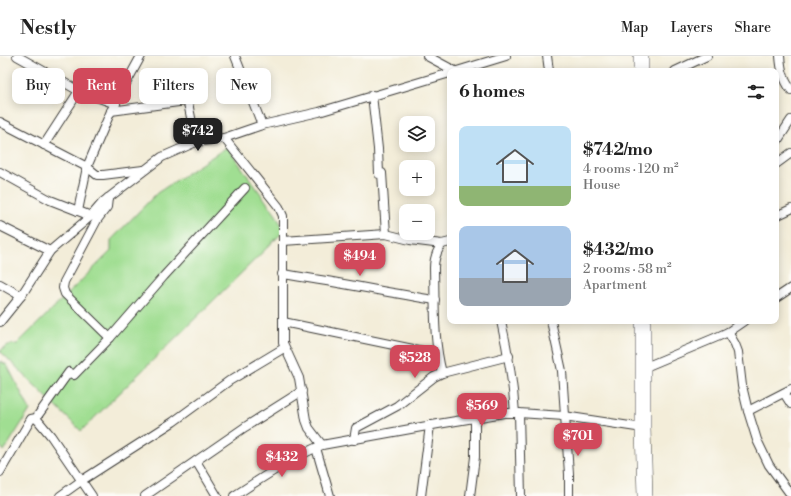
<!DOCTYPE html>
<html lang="en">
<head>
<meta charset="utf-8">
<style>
  body { margin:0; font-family:"Libre Bodoni",serif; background:#f2f2f2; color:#222; height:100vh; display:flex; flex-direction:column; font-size:15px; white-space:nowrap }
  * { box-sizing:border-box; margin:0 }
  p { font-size:13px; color:#767676 }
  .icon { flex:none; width:22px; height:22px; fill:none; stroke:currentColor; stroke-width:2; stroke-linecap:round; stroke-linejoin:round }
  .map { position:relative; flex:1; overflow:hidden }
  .sheet { position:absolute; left:447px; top:12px; width:332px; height:256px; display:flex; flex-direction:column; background:#fff; border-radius:8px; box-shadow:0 2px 10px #0003 }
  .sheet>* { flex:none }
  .guide { position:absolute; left:12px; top:12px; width:375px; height:36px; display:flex; gap:8px }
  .buttons { position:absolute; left:399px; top:60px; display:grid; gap:8px }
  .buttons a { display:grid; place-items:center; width:36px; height:36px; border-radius:8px; background:#fff; box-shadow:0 2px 10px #0003; font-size:20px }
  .price { position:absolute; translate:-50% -34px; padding:0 9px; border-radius:8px; background:#d1495b; color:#fff; font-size:13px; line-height:26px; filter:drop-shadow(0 1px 2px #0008) }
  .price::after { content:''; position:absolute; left:50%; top:24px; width:12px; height:9px; margin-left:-6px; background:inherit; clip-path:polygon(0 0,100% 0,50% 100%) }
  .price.active { background:#222; color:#fff }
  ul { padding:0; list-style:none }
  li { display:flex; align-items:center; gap:12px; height:100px; padding:0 12px }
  li span { display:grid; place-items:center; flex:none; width:112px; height:80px; border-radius:8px; color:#555 }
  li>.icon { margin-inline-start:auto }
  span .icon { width:48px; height:48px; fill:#fffc; stroke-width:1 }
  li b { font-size:17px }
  h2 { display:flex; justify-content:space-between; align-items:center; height:48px; padding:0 12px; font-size:17px }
  .chip { padding:0 14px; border-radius:8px; background:#fff; box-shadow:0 2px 10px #0003; font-size:14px; line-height:36px }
  .chip.active { background:#d1495b; color:#fff }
  header { display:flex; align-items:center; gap:24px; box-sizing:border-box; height:56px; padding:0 20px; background:#fff; border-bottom:1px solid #e0e0e0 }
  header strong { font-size:19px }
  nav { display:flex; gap:22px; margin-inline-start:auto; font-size:14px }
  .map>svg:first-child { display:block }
  .green { fill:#a0de92; stroke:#5e7d57 }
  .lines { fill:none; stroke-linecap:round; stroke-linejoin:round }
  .street-casing { stroke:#3c3b38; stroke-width:10 }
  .highway-casing { stroke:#3c3b38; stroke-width:16 }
  .street { stroke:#fff; stroke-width:8 }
  .highway { stroke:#fff; stroke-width:15 }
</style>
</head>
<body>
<header>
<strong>Nestly</strong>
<nav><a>Map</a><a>Layers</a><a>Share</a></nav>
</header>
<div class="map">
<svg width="791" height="440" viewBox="0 0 791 440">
  <rect width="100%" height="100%" fill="#fdfcf7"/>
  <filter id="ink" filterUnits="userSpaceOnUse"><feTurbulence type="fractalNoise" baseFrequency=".025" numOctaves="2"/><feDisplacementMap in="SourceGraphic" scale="8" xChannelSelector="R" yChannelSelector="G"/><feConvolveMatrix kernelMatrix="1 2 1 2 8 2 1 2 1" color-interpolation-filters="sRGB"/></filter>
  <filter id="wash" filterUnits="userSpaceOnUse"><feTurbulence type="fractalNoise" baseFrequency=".012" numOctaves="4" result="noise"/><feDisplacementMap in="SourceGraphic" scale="16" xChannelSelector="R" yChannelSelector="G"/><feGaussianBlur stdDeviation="0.9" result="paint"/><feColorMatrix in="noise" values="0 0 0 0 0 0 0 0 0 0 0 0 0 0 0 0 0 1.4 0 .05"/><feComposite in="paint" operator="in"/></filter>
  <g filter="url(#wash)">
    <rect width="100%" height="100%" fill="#f3edd9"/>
    <g class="green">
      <path d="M 227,91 L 276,159 L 282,170 L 281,178 L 81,375 L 0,295 L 8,289 L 17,288 L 111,195 L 111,184 L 157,137 Z"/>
      <path d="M 0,305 L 7,309 L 30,354 L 4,395 L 0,390 Z"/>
    </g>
  </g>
  <g filter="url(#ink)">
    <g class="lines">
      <g class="street-casing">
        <g id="street">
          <path d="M 17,0 L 79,35 L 116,48"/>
          <path d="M 235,0 L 262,69"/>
          <path d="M 427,0 L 455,15"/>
          <path d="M 547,0 L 549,15"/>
          <path d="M 780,0 C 781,13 783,23 791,34"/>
          <path d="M 457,15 L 506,0"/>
          <path d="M 675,15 L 707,0"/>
          <path d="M 372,39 L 378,93 L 379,118 L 382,117 L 386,178"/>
          <path d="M 111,55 L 186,45 L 188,47 L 196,86"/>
          <path d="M 0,66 L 87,111 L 97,119 L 103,119 L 143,114"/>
          <path d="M 224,82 L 279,151 L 283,160 L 283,287 L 299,322 L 306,364 L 309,372 L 322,389"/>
          <path d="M 776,87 L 791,64"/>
          <path d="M 44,89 L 79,35"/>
          <path d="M 776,108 L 791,97"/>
          <path d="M 0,116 L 50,144 L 91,160"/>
          <path d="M 108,142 L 107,151 L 97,164 L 64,226 L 63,232 L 65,238 L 110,282"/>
          <path d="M 78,155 L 87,111 L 111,55 L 141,0"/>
          <path d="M 776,160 L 791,153"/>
          <path d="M 0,170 L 50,195"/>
          <path d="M 283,185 L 386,178 L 410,184 L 442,188 L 450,186"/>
          <path d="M 442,188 C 436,196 434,203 434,212 C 435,248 433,283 442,317"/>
          <path d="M 282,218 C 333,225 384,236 435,244"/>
          <path d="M 0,228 L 21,240"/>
          <path d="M 776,242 L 791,232"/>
          <path d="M 501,265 C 508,296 513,326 515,357"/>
          <path d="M 551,265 L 562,315 L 569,418 L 569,440"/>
          <path d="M 0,266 L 21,240 L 50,195 L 91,160 L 103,146 L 162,101 L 196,86 L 224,82 L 262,69 L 319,56 L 450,17"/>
          <path d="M 283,266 L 437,298"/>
          <path d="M 728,276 L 735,288 L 738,296 L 742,330 L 748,355 L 757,384 L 769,409 L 791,439"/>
          <path d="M 643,312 L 717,281 L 728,276 L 744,265"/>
          <path d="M 784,337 L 791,348"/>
          <path d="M 748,355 L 791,333"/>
          <path d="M 519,357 L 521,440"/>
          <path d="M 36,362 L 51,380 L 92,440"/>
          <path d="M 354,384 L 356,372 L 397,350 L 434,321 L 442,317 L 509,300"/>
          <path d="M 316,392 L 330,440"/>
          <path d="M 196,405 L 217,440"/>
          <path d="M 0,416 L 31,363 L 36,362 L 69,316 L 74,319 L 110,282 L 164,220 L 245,132"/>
          <path d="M 60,440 L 81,425 L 173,366 L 229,325 L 284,292"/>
          <path d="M 145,440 L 245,371 L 302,335"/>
          <path d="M 234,440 C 262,422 291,402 322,389 L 438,368 L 504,357 L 519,357 L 564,360 L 643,372"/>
          <path d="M 421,440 L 430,369"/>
          <path d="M 470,440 L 475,401 L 475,362"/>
        </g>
      </g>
      <g class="highway-casing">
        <g id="highway">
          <path d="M 641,0 L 641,15"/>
          <path d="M 643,265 L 643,372 L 645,440"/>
        </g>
      </g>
      <use href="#street" class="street"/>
      <use href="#highway" class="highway"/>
    </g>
  </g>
</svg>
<div class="buttons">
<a><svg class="icon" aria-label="layers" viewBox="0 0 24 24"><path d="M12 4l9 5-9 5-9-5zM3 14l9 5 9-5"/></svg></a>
<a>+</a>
<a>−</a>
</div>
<b class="price active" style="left:198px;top:96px">$742</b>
<b class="price" style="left:360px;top:221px">$494</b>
<b class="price" style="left:415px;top:323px">$528</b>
<b class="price" style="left:482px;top:371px">$569</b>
<b class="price" style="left:578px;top:401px">$701</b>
<b class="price" style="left:282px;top:422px">$432</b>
<div class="guide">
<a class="chip">Buy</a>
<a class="chip active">Rent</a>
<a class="chip">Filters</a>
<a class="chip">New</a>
</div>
<section class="sheet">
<h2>6 homes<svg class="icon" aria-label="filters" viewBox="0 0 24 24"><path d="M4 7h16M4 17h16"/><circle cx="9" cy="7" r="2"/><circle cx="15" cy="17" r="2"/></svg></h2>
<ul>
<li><span style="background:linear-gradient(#bfe0f5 75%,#8fb573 0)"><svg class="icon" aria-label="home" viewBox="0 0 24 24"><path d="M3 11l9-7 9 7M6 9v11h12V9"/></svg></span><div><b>$742/mo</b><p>4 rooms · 120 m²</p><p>House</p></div></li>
<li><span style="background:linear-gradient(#a9c7e8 65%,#9aa5b1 0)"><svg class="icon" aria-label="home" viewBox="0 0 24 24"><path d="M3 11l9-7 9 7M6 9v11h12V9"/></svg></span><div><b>$432/mo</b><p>2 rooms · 58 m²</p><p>Apartment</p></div></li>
</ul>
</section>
</div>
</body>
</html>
